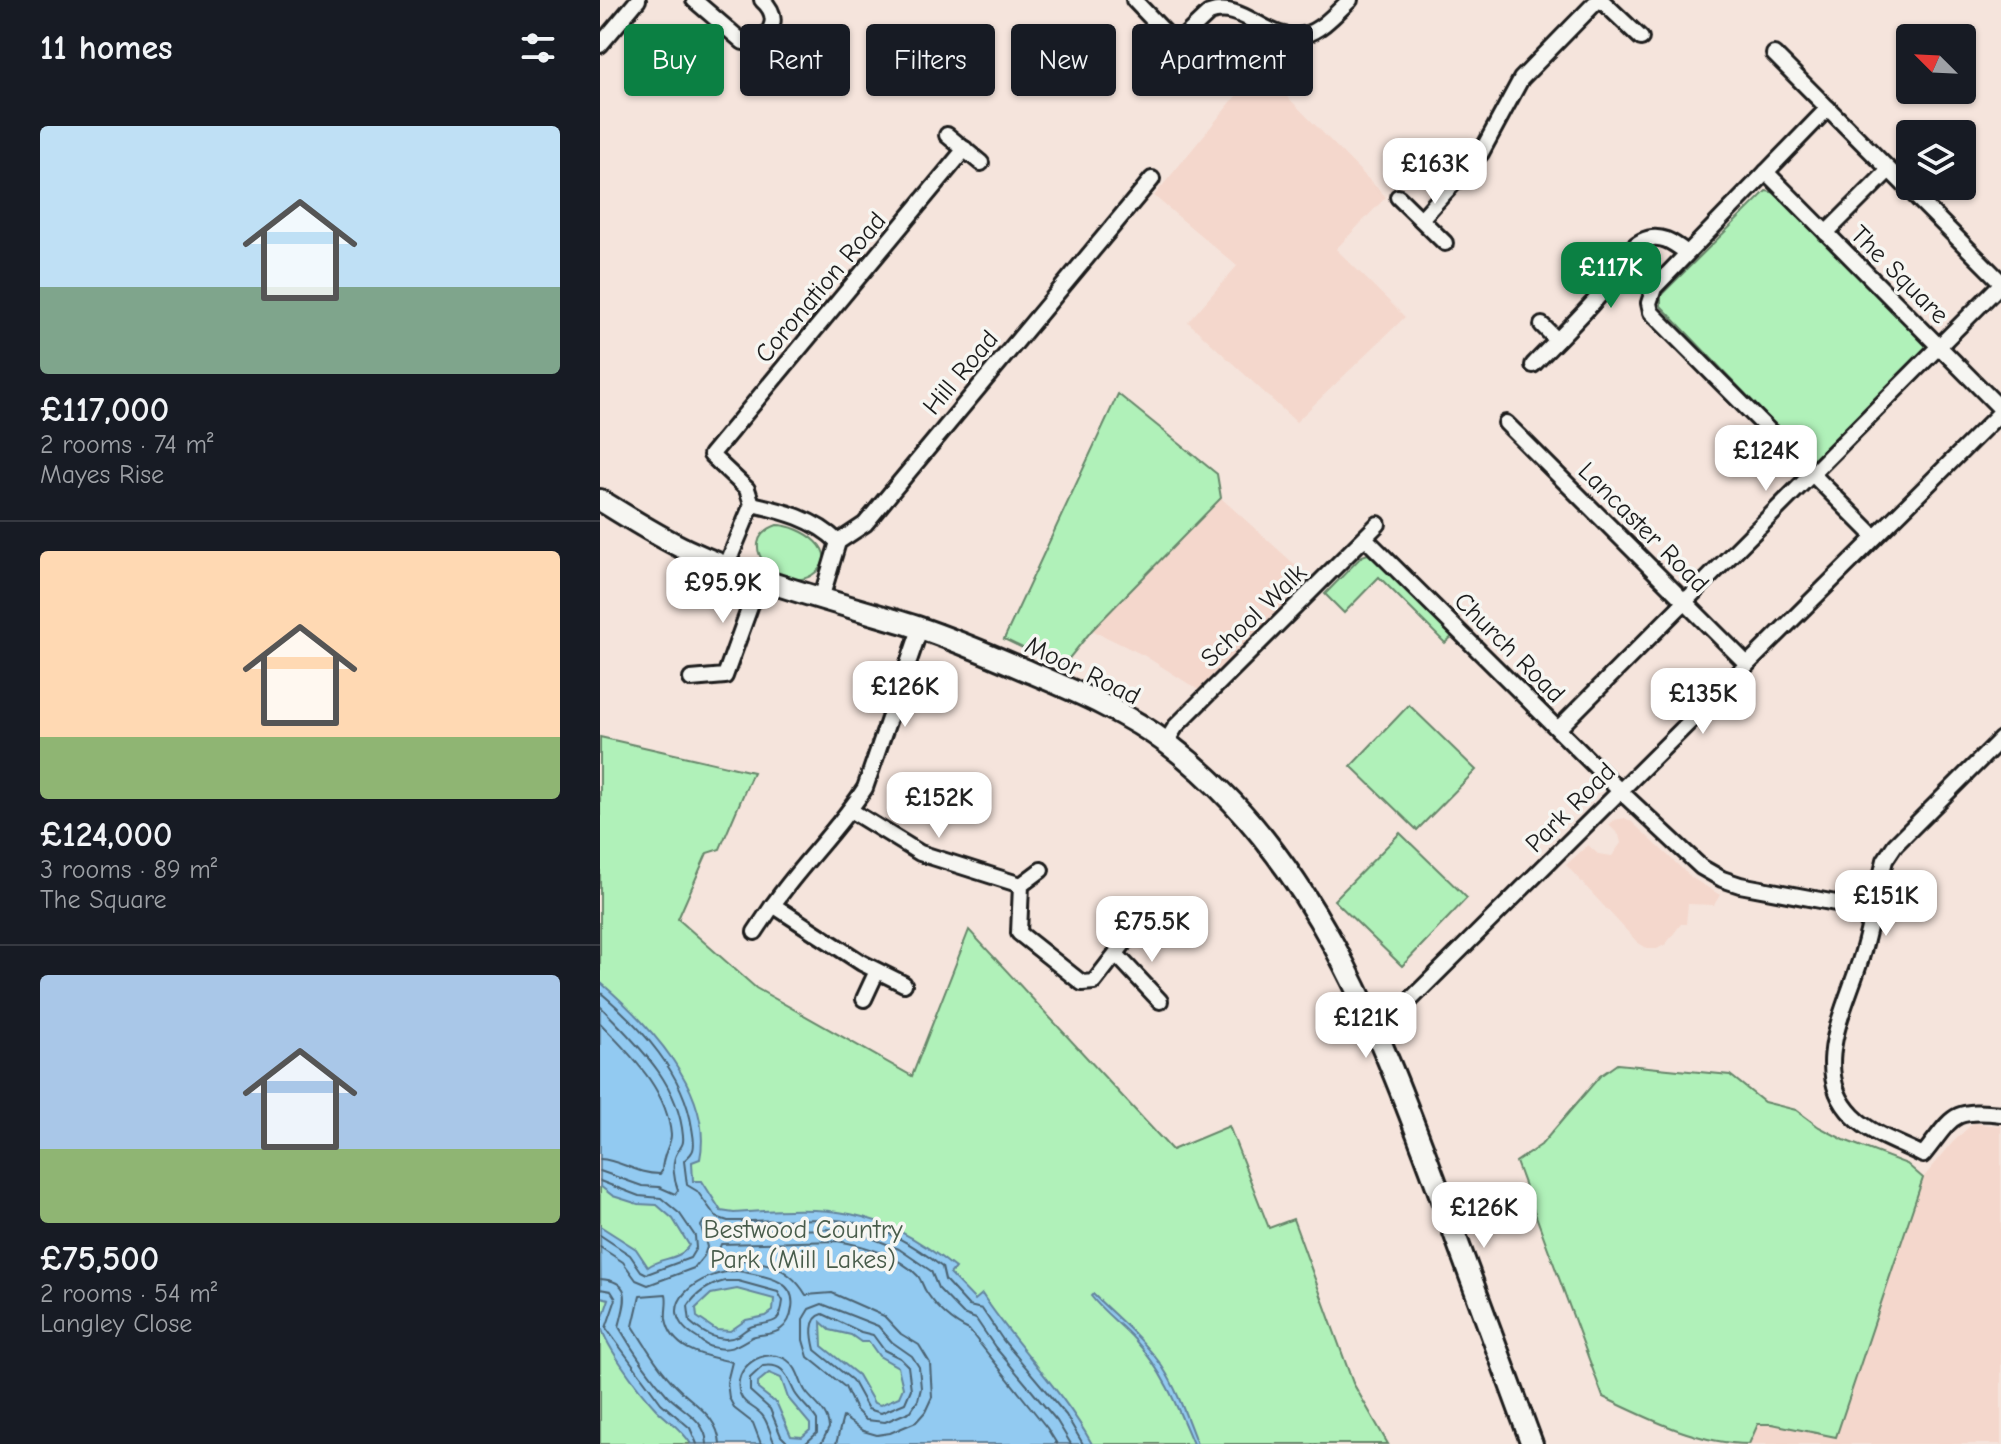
<!DOCTYPE html>
<html lang="en">
<head>
<meta charset="utf-8">
<style>
  body { margin:0; font-family:"Comic Neue",sans-serif; background:#242831; color:#f1f3f6; height:100vh; display:flex; flex-direction:column; font-size:30px; white-space:nowrap }
  * { box-sizing:border-box; margin:0 }
  p { font-size:26px; color:#9ea1a6 }
  .icon { flex:none; width:44px; height:44px; fill:none; stroke:currentColor; stroke-width:2; stroke-linecap:round; stroke-linejoin:round }
  .map { position:relative; flex:1; overflow:hidden }
  .panel { display:flex; flex-direction:column; background:#171b24; width:600px }
  .panel>* { flex:none }
  .hud { position:absolute; left:24px; top:24px; width:760px; height:72px; display:flex; gap:16px }
  .needle { width:52px; rotate:294deg }
  .buttons { position:absolute; left:1296px; top:24px; display:grid; gap:16px }
  .buttons a { display:grid; place-items:center; width:80px; height:80px; border-radius:8px; background:#171b24; box-shadow:0 2px 6px #0004; font-size:40px }
  .price { position:absolute; translate:-50% -68px; padding:0 18px; border-radius:16px; background:#fff; color:#222; font-size:26px; line-height:52px; filter:drop-shadow(0 2px 4px #0008) }
  .price::after { content:''; position:absolute; left:50%; top:48px; width:24px; height:18px; margin-left:-12px; background:inherit; clip-path:polygon(0 0,100% 0,50% 100%) }
  .price.current { background:#0b8043; color:#fff }
  ul { padding:0; list-style:none }
  li { display:grid; align-content:center; gap:16px; height:424px; padding:0 40px }
  li+li { border-top:2px solid #363941 }
  li span { display:grid; place-items:center; height:248px; border-radius:8px; color:#555 }
  li>.icon { margin-inline-start:auto }
  span .icon { width:144px; height:144px; fill:#fffc; stroke-width:1 }
  li b { font-size:34px }
  h2 { display:flex; justify-content:space-between; align-items:center; height:96px; padding:0 40px; font-size:34px }
  .chip { padding:0 28px; border-radius:8px; background:#171b24; box-shadow:0 2px 6px #0004; font-size:28px; line-height:72px }
  .chip.current { background:#0b8043; color:#fff }
  main { display:flex; flex:1; min-height:0 }
  .map>svg:first-child { display:block }
  .built { fill:#f4d7cc }
  .green { fill:#b0f1b9; stroke:#66866a; stroke-width:2 }
  .water { fill:#92caf1; stroke:#63849c; stroke-width:2; fill-rule:evenodd }
  .lines { fill:none; stroke-linecap:round; stroke-linejoin:round }
  .shore { stroke:#4b6271; stroke-width:2 }
  .street-casing { stroke:#1c1c1c; stroke-width:20 }
  .secondary-casing { stroke:#1c1c1c; stroke-width:26 }
  .street { stroke:#f6f6f2; stroke-width:14 }
  .secondary { stroke:#f6f6f2; stroke-width:20 }
  .labels { text-anchor:middle; stroke-width:7; stroke-linejoin:round; paint-order:stroke }
  .street-label { font-size:26px; fill:#1c1c1c; stroke:#f6f6f2 }
  .park-label { font-size:26px; fill:#485c4b; stroke:#f6f6f2 }
</style>
</head>
<body>
<main>
<section class="panel">
<h2>11 homes<svg class="icon" aria-label="filters" viewBox="0 0 24 24"><path d="M4 7h16M4 17h16"/><circle cx="9" cy="7" r="2"/><circle cx="15" cy="17" r="2"/></svg></h2>
<ul>
<li><span style="background:linear-gradient(#bfe0f5 65%,#7fa58c 0)"><svg class="icon" aria-label="home" viewBox="0 0 24 24"><path d="M3 11l9-7 9 7M6 9v11h12V9"/></svg></span><div><b>£117,000</b><p>2 rooms · 74 m²</p><p>Mayes Rise</p></div></li>
<li><span style="background:linear-gradient(#ffd9b3 75%,#8fb573 0)"><svg class="icon" aria-label="home" viewBox="0 0 24 24"><path d="M3 11l9-7 9 7M6 9v11h12V9"/></svg></span><div><b>£124,000</b><p>3 rooms · 89 m²</p><p>The Square</p></div></li>
<li><span style="background:linear-gradient(#a9c7e8 70%,#8fb573 0)"><svg class="icon" aria-label="home" viewBox="0 0 24 24"><path d="M3 11l9-7 9 7M6 9v11h12V9"/></svg></span><div><b>£75,500</b><p>2 rooms · 54 m²</p><p>Langley Close</p></div></li>
</ul>
</section>
<div class="map">
<svg width="1401" height="1444" viewBox="0 0 1401 1444">
  <rect width="100%" height="100%" fill="#f5e4dc"/>
  <filter id="ink" filterUnits="userSpaceOnUse"><feTurbulence type="fractalNoise" baseFrequency=".0125" numOctaves="2"/><feDisplacementMap in="SourceGraphic" scale="16" xChannelSelector="R" yChannelSelector="G"/><feConvolveMatrix kernelMatrix="1 2 1 2 8 2 1 2 1" color-interpolation-filters="sRGB"/></filter>
  <g filter="url(#ink)">
    <g class="built">
      <path d="M 659,68 L 786,197 L 736,249 L 805,317 L 696,422 L 588,322 L 637,266 L 554,196 Z"/>
      <path d="M 621,498 L 712,580 L 600,691 L 545,656 L 492,630 Z"/>
      <path d="M 1025,818 L 1032,822 L 1092,878 L 1120,895 L 1114,905 L 1088,904 L 1086,924 L 1081,924 L 1066,944 L 1057,949 L 1048,949 L 1037,942 L 966,865 L 988,845 L 998,854 L 1012,856 L 1021,843 L 1019,835 L 1009,825 L 1014,820 Z"/>
      <path d="M 1373,1123 L 1401,1126 L 1401,1444 L 1149,1444 L 1158,1424 L 1172,1424 L 1236,1437 L 1323,1178 L 1353,1142 Z"/>
    </g>
    <g class="green">
      <path d="M 1166,191 L 1177,193 L 1327,343 L 1327,351 L 1217,460 L 1208,457 L 1183,433 L 1061,306 L 1061,295 Z"/>
      <path d="M 518,394 L 617,474 L 621,498 L 492,630 L 462,667 L 404,639 Z"/>
      <path d="M 177,525 C 201,525 246,553 212,575 C 183,594 129,543 177,525 Z"/>
      <path d="M 768,554 L 854,635 L 845,643 L 779,577 L 744,613 L 725,594 L 762,556 Z"/>
      <path d="M 809,705 L 876,770 L 817,830 L 751,766 Z"/>
      <path d="M 0,737 L 153,772 L 120,849 L 107,853 L 78,919 L 156,988 L 312,1076 L 369,930 L 572,1150 L 629,1126 L 669,1228 L 693,1219 L 753,1383 L 788,1444 L 0,1444 Z"/>
      <path d="M 800,833 L 867,898 L 802,966 L 734,900 Z"/>
      <path d="M 1017,1064 L 1130,1075 L 1164,1102 L 1196,1110 L 1219,1127 L 1244,1140 L 1307,1164 L 1323,1178 L 1236,1437 L 1172,1424 L 1158,1424 L 1149,1444 C 1098,1444 1049,1419 1003,1397 L 916,1162 L 941,1145 L 1000,1076 Z"/>
    </g>
    <g class="water">
      <path d="M 0,982 C 47,1022 114,1091 100,1159 L 92,1162 L 93,1181 L 102,1181 L 121,1211 L 134,1213 C 231,1206 276,1205 355,1268 L 350,1274 L 375,1300 L 382,1294 C 416,1346 462,1389 492,1444 L 91,1444 C 82,1429 68,1421 56,1409 C 41,1393 0,1340 0,1320 L 2,1320 L 9,1299 L 1,1297 L 0,1226 L 36,1249 L 48,1267 C 62,1256 80,1261 89,1245 L 73,1219 L 57,1205 L 38,1204 L 13,1196 L 0,1186 ZM 137,1289 L 174,1299 L 173,1311 L 166,1316 L 146,1320 L 130,1331 L 116,1330 L 97,1317 L 96,1308 L 111,1294 ZM 221,1322 L 230,1330 L 251,1335 L 261,1342 L 269,1342 L 279,1356 L 298,1367 L 303,1388 L 299,1397 L 280,1405 L 274,1403 L 258,1375 L 222,1346 ZM 169,1373 L 181,1378 L 188,1398 L 210,1424 L 210,1430 L 202,1437 L 191,1436 L 177,1404 L 158,1389 L 158,1382 Z"/>
      <path d="M 493,1294 C 517,1318 545,1340 563,1368 C 578,1391 587,1419 597,1444 L 593,1444 C 577,1406 563,1371 535,1340 C 522,1325 504,1313 491,1296 Z"/>
    </g>
    <g class="lines">
      <g class="shore">
        <path d="M 0,992 C 41,1027 84,1073 92,1128 C 93,1134 96,1147 92,1152 C 90,1156 86,1158 84,1161 L 87,1185 L 97,1191 L 116,1217 L 128,1221 C 219,1222 262,1203 342,1267 L 345,1280 L 369,1306 L 382,1309 L 403,1340 L 466,1415 L 483,1444"/>
        <path d="M 0,1006 C 36,1044 78,1080 83,1136 C 84,1145 81,1146 77,1153 C 71,1163 74,1180 78,1190 L 75,1194 L 59,1187 L 42,1186 L 0,1171"/>
        <path d="M 0,1023 C 30,1055 67,1088 71,1135 C 71,1145 62,1154 62,1171 L 60,1174 C 35,1174 21,1160 0,1159"/>
        <path d="M 0,1181 L 39,1196 L 61,1198 L 80,1214 L 95,1236 L 96,1248 L 90,1258 L 47,1274 L 41,1271 L 30,1255 L 0,1235"/>
        <path d="M 0,1247 L 23,1262 L 36,1280 L 48,1285 L 94,1268 L 104,1256 L 107,1247 L 101,1226 L 104,1221 L 126,1231 L 239,1229 L 257,1232 L 299,1249 L 331,1271 L 338,1288 L 363,1314 L 376,1319 L 395,1347 L 457,1421 L 471,1444"/>
        <path d="M 139,1271 C 161,1276 197,1278 192,1308 C 191,1316 188,1324 181,1329 C 172,1336 161,1333 152,1337 C 138,1345 130,1352 112,1347 C 105,1346 102,1341 97,1338 C 47,1307 102,1270 139,1271 Z"/>
        <path d="M 0,1279 C 36,1281 24,1305 19,1327 C 33,1351 50,1376 68,1396 C 83,1411 106,1420 107,1444"/>
        <path d="M 125,1281 L 138,1281 L 178,1292 L 183,1301 C 180,1326 173,1321 153,1326 C 146,1328 143,1333 137,1336 C 121,1345 101,1332 90,1322 L 88,1306 C 97,1292 109,1285 125,1281 Z"/>
        <path d="M 0,1289 L 11,1291 L 16,1299 L 6,1328 L 61,1403 L 90,1428 L 97,1444"/>
        <path d="M 222,1304 L 278,1326 L 292,1342 L 312,1356 L 319,1367 L 321,1388 L 318,1400 L 311,1411 L 285,1422 L 266,1420 L 256,1410 L 245,1387 L 208,1357 L 203,1340 L 203,1319 L 209,1309 Z"/>
        <path d="M 223,1314 L 261,1332 L 273,1335 L 284,1350 L 300,1358 L 308,1366 L 311,1389 L 305,1403 L 281,1413 L 268,1409 L 252,1380 L 215,1350 C 212,1337 208,1318 223,1314 Z"/>
        <path d="M 120,1444 C 118,1417 96,1406 79,1389 C 61,1372 46,1347 33,1326 L 40,1296 L 66,1294 C 68,1302 65,1310 66,1319 C 72,1352 107,1356 132,1362 L 127,1382 L 129,1398 L 135,1409 L 153,1423 L 161,1444"/>
        <path d="M 175,1444 C 170,1435 169,1423 162,1415 C 155,1407 144,1405 140,1394 C 131,1367 165,1346 187,1360 C 199,1368 199,1382 206,1392 C 216,1405 228,1411 229,1428 L 221,1444"/>
        <path d="M 189,1444 L 181,1436 L 170,1409 L 150,1391 L 150,1378 L 163,1366 C 185,1362 187,1378 195,1393 C 201,1403 211,1410 217,1420 L 217,1433 L 205,1444"/>
        <path d="M 236,1444 L 243,1417 L 263,1431 L 277,1435 L 290,1433 L 316,1422 L 325,1412 L 332,1397 L 330,1363 L 319,1345 L 301,1334 L 284,1316 L 232,1293 L 206,1295 C 186,1261 156,1260 119,1259 L 117,1255 L 121,1244 L 237,1241 C 263,1245 299,1256 318,1276 C 322,1281 323,1288 327,1293 C 337,1308 353,1323 369,1330 L 447,1428 L 457,1444"/>
      </g>
      <g class="street-casing">
        <g id="street">
          <path d="M 94,0 L 143,42 L 155,42 C 175,33 179,15 162,0"/>
          <path d="M 534,0 L 576,44"/>
          <path d="M 1001,0 L 1041,38"/>
          <path d="M 0,45 L 38,0"/>
          <path d="M 1174,54 L 1401,282"/>
          <path d="M 553,66 L 609,13 C 644,0 667,44 704,35 C 722,30 737,12 750,0"/>
          <path d="M 1228,108 L 1054,288 L 1049,303 L 1051,312 L 1275,537"/>
          <path d="M 347,135 L 381,163"/>
          <path d="M 1166,172 L 1401,409"/>
          <path d="M 798,197 L 845,243"/>
          <path d="M 821,219 L 881,153 L 921,79 L 998,0"/>
          <path d="M 1226,233 L 1289,170"/>
          <path d="M 942,325 L 957,340"/>
          <path d="M 933,365 C 957,340 983,315 1005,289 C 1019,273 1022,251 1042,241 C 1060,232 1074,243 1087,253"/>
          <path d="M 906,423 L 1147,664"/>
          <path d="M 152,504 C 183,511 215,519 238,542"/>
          <path d="M 765,538 L 1020,791 L 1101,867 L 1122,879 L 1140,885 L 1273,910 C 1269,928 1265,947 1259,964 C 1244,1011 1210,1073 1253,1116 C 1272,1135 1300,1143 1323,1155 C 1353,1118 1350,1108 1401,1114"/>
          <path d="M 126,567 L 152,504 L 147,489 L 111,455 L 365,149"/>
          <path d="M 221,599 L 238,542 L 265,524 L 552,179"/>
          <path d="M 91,679 L 125,676 L 160,579"/>
          <path d="M 958,729 L 1401,284"/>
          <path d="M 566,742 L 576,726 L 778,524"/>
          <path d="M 250,810 L 320,853 L 421,885"/>
          <path d="M 441,870 L 421,885 L 419,933 L 482,983 L 494,982 L 531,934"/>
          <path d="M 1273,910 L 1285,860 L 1295,845 L 1401,739"/>
          <path d="M 155,932 L 173,905"/>
          <path d="M 516,954 L 560,1001"/>
          <path d="M 304,984 L 262,963 L 173,905 C 201,864 238,830 265,788 L 320,629"/>
          <path d="M 264,999 L 277,971"/>
          <path d="M 778,1032 L 1401,412"/>
        </g>
      </g>
      <g class="secondary-casing">
        <path id="secondary" d="M 0,500 C 28,517 57,536 87,550 C 160,584 240,603 317,627 C 353,639 388,654 423,669 C 472,690 526,712 568,744 C 712,853 778,1027 838,1189 C 870,1274 901,1359 932,1444"/>
      </g>
      <use href="#street" class="street"/>
      <use href="#secondary" class="secondary"/>
    </g>
  </g>
  <g class="labels">
    <g class="street-label">
      <text transform="translate(1300 274) rotate(45)" y="9">The Square</text>
      <text transform="translate(220 287) rotate(-50)" y="9">Coronation Road</text>
      <text transform="translate(360 372) rotate(-50)" y="9">Hill Road</text>
      <text transform="translate(1044 527) rotate(45)" y="9">Lancaster Road</text>
      <text transform="translate(653 615) rotate(-44)" y="9">School Walk</text>
      <text transform="translate(910 647) rotate(45)" y="9">Church Road</text>
      <text transform="translate(483 670) rotate(26)" y="9">Moor Road</text>
      <text transform="translate(970 807) rotate(-45)" y="9">Park Road</text>
    </g>
    <g class="park-label">
      <text x="203" y="1238">Bestwood Country<tspan x="203" dy="30">Park (Mill Lakes)</tspan></text>
    </g>
  </g>
</svg>
<div class="buttons">
<a><svg class="needle" viewBox="-14 -14 28 28"><path d="M0-13l5 13h-10z" fill="#e53935"/><path d="M0 13l5-13h-10z" fill="#9ea1a6"/></svg></a>
<a><svg class="icon" aria-label="layers" viewBox="0 0 24 24"><path d="M12 4l9 5-9 5-9-5zM3 14l9 5 9-5"/></svg></a>
</div>
<b class="price" style="left:835px;top:206px">£163K</b>
<b class="price current" style="left:1011px;top:310px">£117K</b>
<b class="price" style="left:1166px;top:493px">£124K</b>
<b class="price" style="left:123px;top:625px">£95.9K</b>
<b class="price" style="left:305px;top:729px">£126K</b>
<b class="price" style="left:1103px;top:736px">£135K</b>
<b class="price" style="left:339px;top:840px">£152K</b>
<b class="price" style="left:1286px;top:938px">£151K</b>
<b class="price" style="left:552px;top:964px">£75.5K</b>
<b class="price" style="left:766px;top:1060px">£121K</b>
<b class="price" style="left:884px;top:1250px">£126K</b>
<div class="hud">
<a class="chip current">Buy</a>
<a class="chip">Rent</a>
<a class="chip">Filters</a>
<a class="chip">New</a>
<a class="chip">Apartment</a>
</div>
</div>
</main>
</body>
</html>
